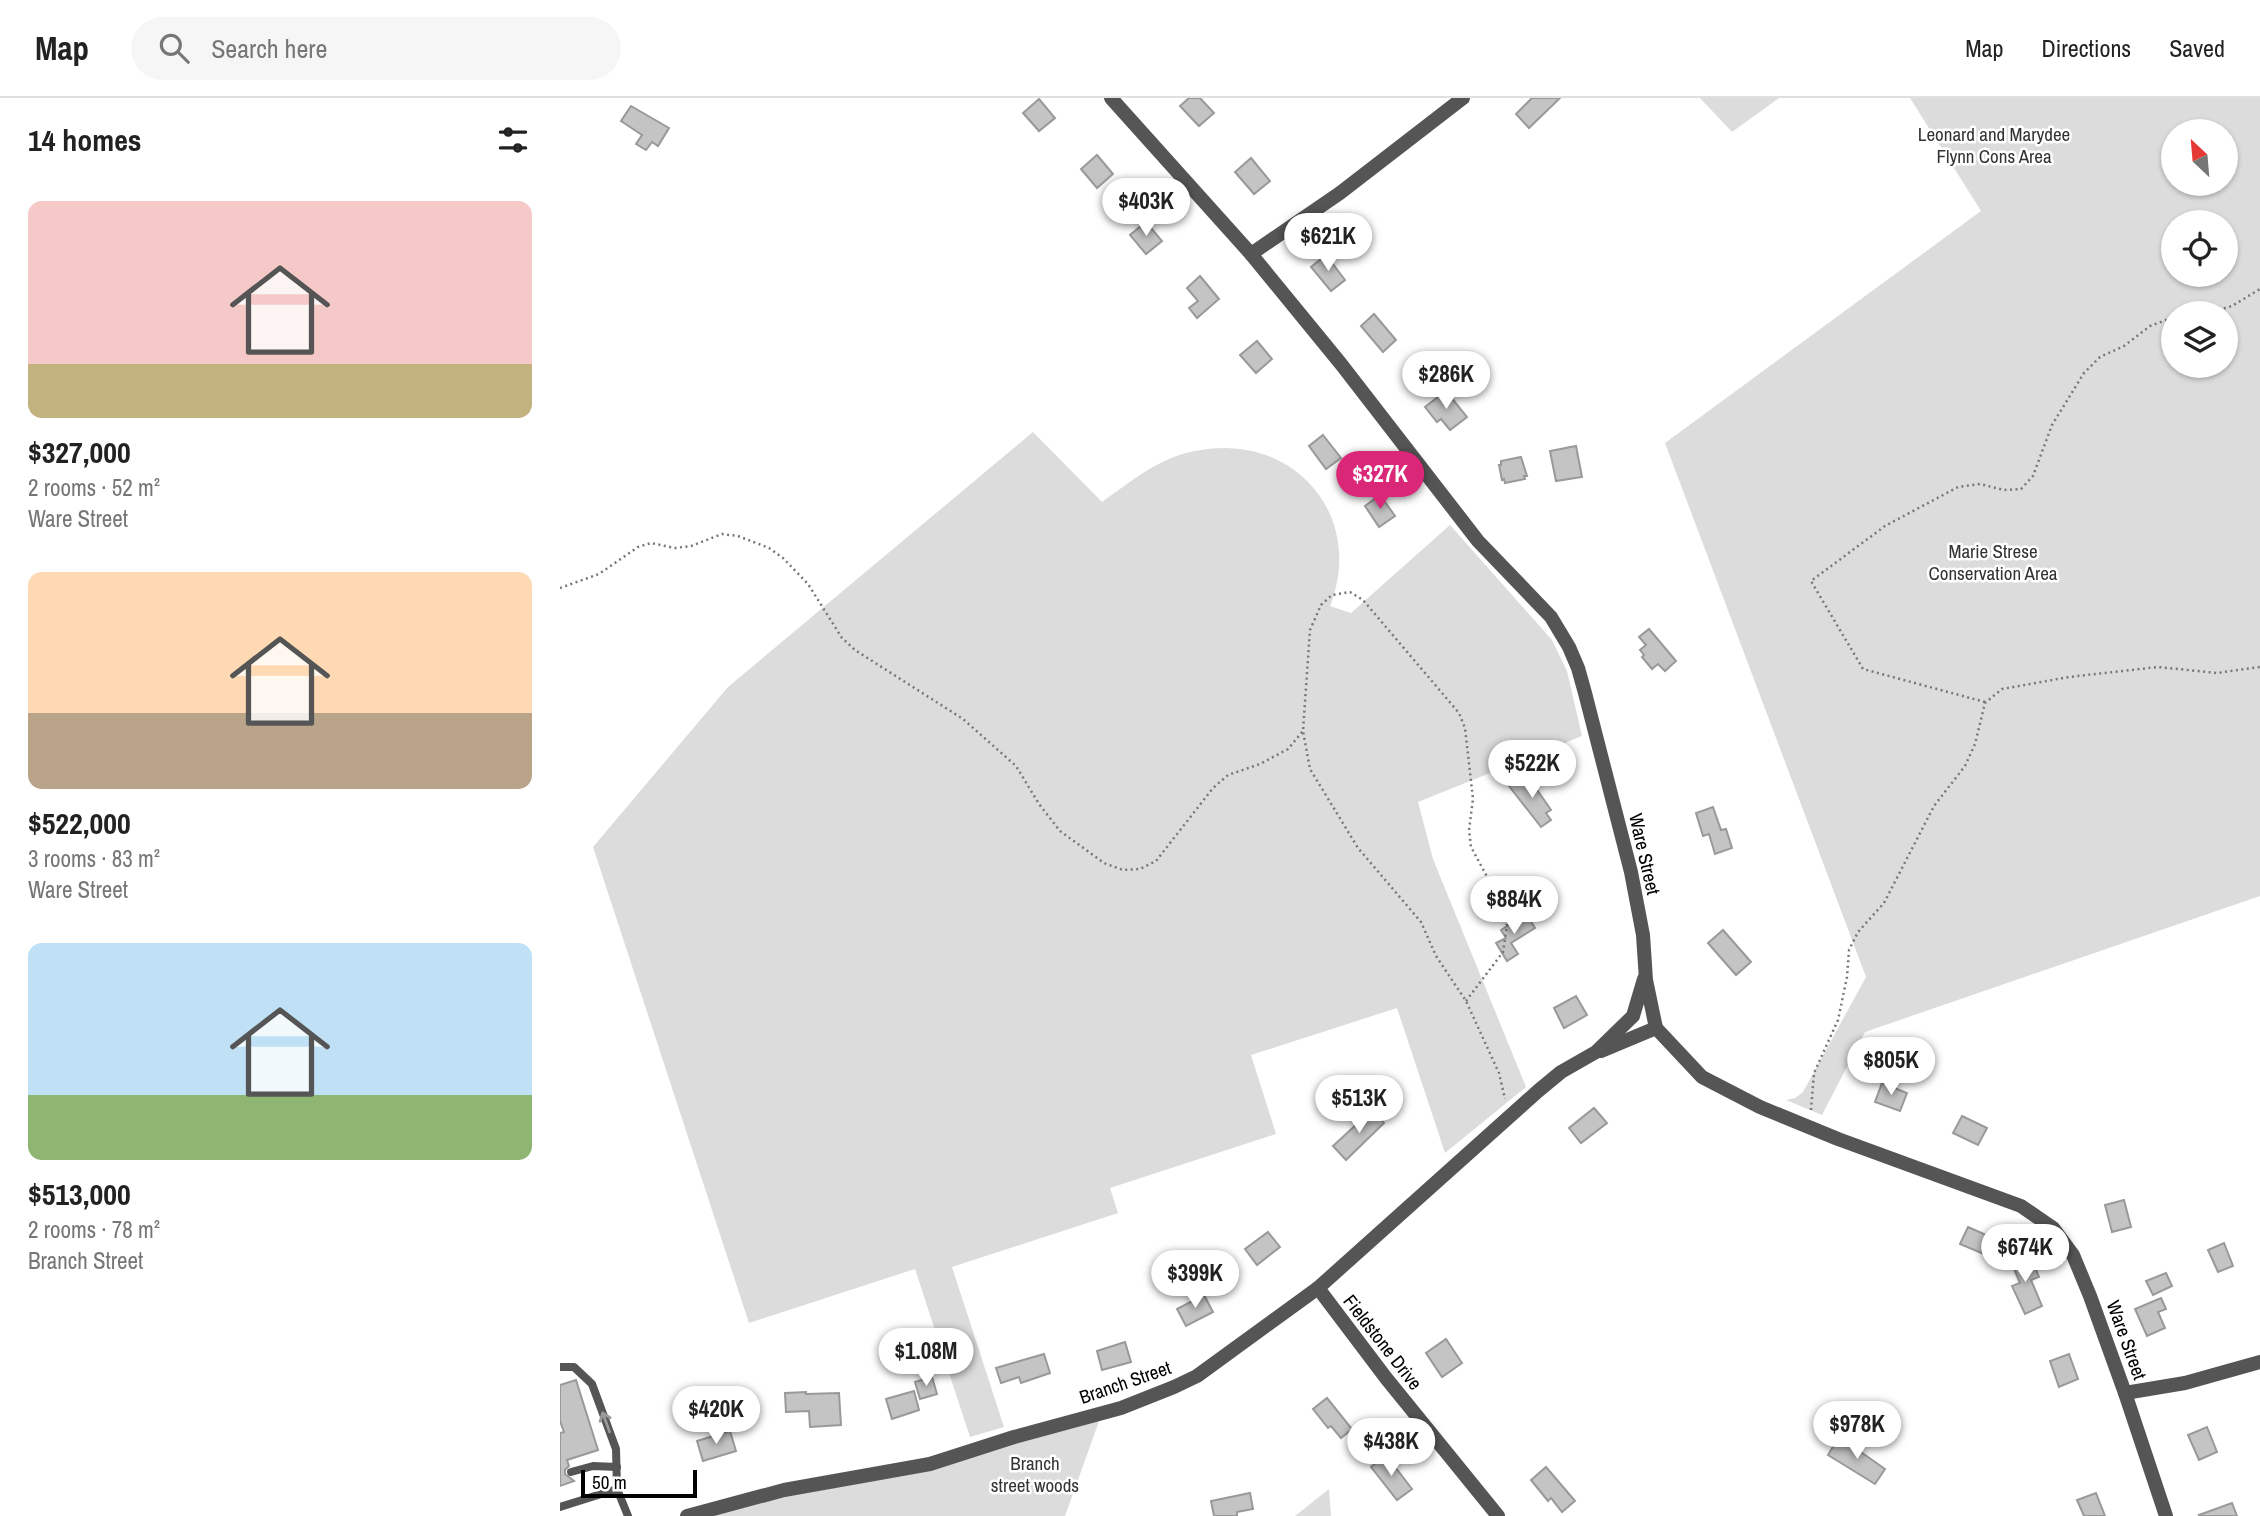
<!DOCTYPE html>
<html lang="en">
<head>
<meta charset="utf-8">
<style>
  body { margin:0; font-family:"Archivo Narrow",sans-serif; background:#f6f6f6; color:#222; height:100vh; display:flex; flex-direction:column; font-size:26px; white-space:nowrap }
  * { box-sizing:border-box; margin:0 }
  p { font-size:23px; color:#767676 }
  .icon { flex:none; width:38px; height:38px; fill:none; stroke:currentColor; stroke-width:2; stroke-linecap:round; stroke-linejoin:round }
  .map { position:relative; flex:1; overflow:hidden }
  .drawer { display:flex; flex-direction:column; background:#fff; width:560px }
  .drawer>* { flex:none }
  .needle { width:46px; rotate:334deg }
  .controls { position:absolute; left:1601px; top:21px; display:grid; gap:14px }
  .controls a { display:grid; place-items:center; width:77px; height:77px; border-radius:50%; background:#fff; box-shadow:0 2px 5px #0004; font-size:35px }
  .scale { position:absolute; left:21px; bottom:18px; width:116px; box-sizing:border-box; padding-left:7px; border:4px solid #000; border-top:0; font-size:19px; line-height:24px; white-space:nowrap; color:#000; -webkit-text-stroke:5px #fff; paint-order:stroke }
  .price { position:absolute; translate:-50% -60px; padding:0 16px; border-radius:24px; background:#fff; color:#222; font-size:23px; line-height:46px; filter:drop-shadow(0 2px 4px #0008) }
  .price::after { content:''; position:absolute; left:50%; top:42px; width:21px; height:16px; margin-left:-10px; background:inherit; clip-path:polygon(0 0,100% 0,50% 100%) }
  .price.selected { background:#db2777; color:#fff }
  ul { padding:0; list-style:none }
  li { display:grid; align-content:center; gap:14px; height:371px; padding:0 28px }
  li span { display:grid; place-items:center; height:217px; border-radius:14px; color:#555 }
  li>.icon { margin-inline-start:auto }
  span .icon { width:126px; height:126px; fill:#fffc; stroke-width:1 }
  li b { font-size:30px }
  h2 { display:flex; justify-content:space-between; align-items:center; height:84px; padding:0 28px; font-size:30px }
  header { display:flex; align-items:center; gap:42px; box-sizing:border-box; height:98px; padding:0 35px; background:#fff; border-bottom:2px solid #e0e0e0 }
  header strong { font-size:33px }
  nav { display:flex; gap:38px; margin-inline-start:auto; font-size:24px }
  .search { width:490px; height:63px; background:#f6f6f6; display:flex; align-items:center; gap:18px; box-sizing:border-box; padding:0 24px; border-radius:38px; color:#767676; font-size:26px }
  main { display:flex; flex:1; min-height:0 }
  .map>svg:first-child { display:block }
  .green { fill:#dcdcdc; fill-rule:evenodd }
  .building { fill:#c4c4c4; stroke:#999; stroke-width:2 }
  .lines { fill:none; stroke-linecap:round; stroke-linejoin:round }
  .path { stroke:#777; stroke-width:2.5; stroke-dasharray:2 3.5; stroke-linecap:butt }
  .lane { stroke:#555; stroke-width:8 }
  .street { stroke:#555; stroke-width:14 }
  .oneway { stroke:#999 }
  .labels { text-anchor:middle; stroke-width:5; stroke-linejoin:round; paint-order:stroke }
  .park-label { font-size:19px; fill:#333; stroke:#fff }
  .street-label { font-size:19px; fill:#000; stroke:#fff }
</style>
</head>
<body>
<header>
<strong>Map</strong>
<div class="search"><svg class="icon" aria-label="search" viewBox="0 0 24 24"><circle cx="10" cy="10" r="6"/><path d="M15 15l6 6"/></svg>Search here</div>
<nav><a>Map</a><a>Directions</a><a>Saved</a></nav>
</header>
<main>
<section class="drawer">
<h2>14 homes<svg class="icon" aria-label="filters" viewBox="0 0 24 24"><path d="M4 7h16M4 17h16"/><circle cx="9" cy="7" r="2"/><circle cx="15" cy="17" r="2"/></svg></h2>
<ul>
<li><span style="background:linear-gradient(#f6c9c9 75%,#c2b280 0)"><svg class="icon" aria-label="home" viewBox="0 0 24 24"><path d="M3 11l9-7 9 7M6 9v11h12V9"/></svg></span><div><b>$327,000</b><p>2 rooms · 52 m²</p><p>Ware Street</p></div></li>
<li><span style="background:linear-gradient(#ffd9b3 65%,#b9a48a 0)"><svg class="icon" aria-label="home" viewBox="0 0 24 24"><path d="M3 11l9-7 9 7M6 9v11h12V9"/></svg></span><div><b>$522,000</b><p>3 rooms · 83 m²</p><p>Ware Street</p></div></li>
<li><span style="background:linear-gradient(#bfe0f5 70%,#8fb573 0)"><svg class="icon" aria-label="home" viewBox="0 0 24 24"><path d="M3 11l9-7 9 7M6 9v11h12V9"/></svg></span><div><b>$513,000</b><p>2 rooms · 78 m²</p><p>Branch Street</p></div></li>
</ul>
</section>
<div class="map">
<svg width="1700" height="1418" viewBox="0 0 1700 1418">
  <rect width="100%" height="100%" fill="#fff"/>
  <g class="green">
    <path d="M 1140,0 L 1219,0 L 1172,34 Z"/>
    <path d="M 1350,0 L 1700,0 L 1700,798 L 1305,934 L 1262,1017 L 1226,1002 L 1235,1000 L 1243,994 L 1306,879 L 1105,345 L 1421,113 ZM 1614,33 L 1666,33 L 1666,86 L 1614,86 ZM 1614,124 L 1666,124 L 1666,177 L 1614,177 ZM 1614,215 L 1666,215 L 1666,268 L 1614,268 Z"/>
    <path d="M 473,334 L 542,404 C 572,383 598,360 635,353 C 732,333 806,416 770,508 L 791,515 L 890,427 L 992,542 L 1007,573 L 1022,638 L 858,704 L 873,761 L 966,989 L 885,1055 L 837,910 L 691,957 L 716,1036 L 550,1090 L 558,1115 L 392,1169 L 444,1329 L 410,1339 L 355,1171 L 189,1225 L 33,749 L 168,589 Z"/>
    <path d="M 542,1315 L 505,1418 L 133,1418 Z"/>
    <path d="M 769,1391 L 771,1418 L 735,1418 Z"/>
  </g>
  <g class="building">
    <path d="M 629,0 L 640,0 L 654,15 L 639,28 L 620,8 Z"/>
    <path d="M 972,0 L 1000,0 L 969,30 L 956,16 Z"/>
    <path d="M 479,1 L 495,20 L 479,33 L 463,15 Z"/>
    <path d="M 71,8 L 109,30 L 98,48 L 92,44 L 86,52 L 76,46 L 82,37 L 61,23 Z"/>
    <path d="M 537,57 L 553,76 L 537,90 L 521,71 Z"/>
    <path d="M 691,60 L 710,83 L 694,96 L 675,74 Z"/>
    <path d="M 586,124 L 602,143 L 586,156 L 570,137 Z"/>
    <path d="M 766,157 L 785,182 L 771,193 L 751,169 Z"/>
    <path d="M 640,178 L 659,201 L 637,220 L 629,210 L 638,203 L 627,190 Z"/>
    <path d="M 814,216 L 836,242 L 823,254 L 801,228 Z"/>
    <path d="M 697,243 L 712,261 L 696,275 L 680,257 Z"/>
    <path d="M 886,293 L 907,319 L 890,332 L 881,321 L 877,324 L 865,309 Z"/>
    <path d="M 763,337 L 781,360 L 766,371 L 749,348 Z"/>
    <path d="M 1016,348 L 1022,379 L 996,383 L 990,353 Z"/>
    <path d="M 961,359 L 967,378 L 964,378 L 965,381 L 945,385 L 944,381 L 942,382 L 939,367 L 941,367 L 941,363 Z"/>
    <path d="M 820,397 L 835,418 L 819,429 L 805,408 Z"/>
    <path d="M 1089,531 L 1116,563 L 1105,573 L 1098,566 L 1092,571 L 1082,559 L 1084,557 L 1080,552 L 1086,547 L 1079,539 Z"/>
    <path d="M 966,676 L 991,712 L 986,715 L 991,722 L 981,729 L 949,688 Z"/>
    <path d="M 1153,709 L 1161,732 L 1166,731 L 1172,750 L 1155,756 L 1149,736 L 1143,738 L 1136,715 Z"/>
    <path d="M 966,816 L 975,830 L 951,845 L 958,856 L 947,863 L 936,845 L 946,840 L 941,832 Z"/>
    <path d="M 1163,832 L 1191,864 L 1176,877 L 1148,845 Z"/>
    <path d="M 1016,898 L 1027,917 L 1004,930 L 994,910 Z"/>
    <path d="M 1322,985 L 1347,995 L 1340,1013 L 1315,1004 Z"/>
    <path d="M 1034,1010 L 1047,1025 L 1021,1045 L 1009,1030 Z"/>
    <path d="M 812,1012 L 824,1025 L 786,1062 L 773,1048 Z"/>
    <path d="M 1402,1018 L 1427,1030 L 1418,1047 L 1393,1035 Z"/>
    <path d="M 1564,1102 L 1571,1129 L 1552,1134 L 1545,1107 Z"/>
    <path d="M 1408,1129 L 1433,1140 L 1426,1157 L 1400,1146 Z"/>
    <path d="M 708,1134 L 720,1149 L 697,1167 L 685,1151 Z"/>
    <path d="M 1664,1145 L 1673,1168 L 1658,1174 L 1648,1152 Z"/>
    <path d="M 1458,1153 L 1466,1170 L 1474,1167 L 1479,1179 L 1471,1182 L 1482,1208 L 1465,1216 L 1452,1188 L 1460,1185 L 1448,1157 Z"/>
    <path d="M 1606,1175 L 1612,1188 L 1593,1197 L 1586,1183 Z"/>
    <path d="M 644,1197 L 653,1214 L 626,1228 L 617,1211 Z"/>
    <path d="M 1601,1200 L 1606,1211 L 1598,1214 L 1605,1230 L 1587,1238 L 1575,1211 Z"/>
    <path d="M 886,1241 L 902,1265 L 882,1279 L 866,1255 Z"/>
    <path d="M 565,1244 L 571,1264 L 542,1272 L 537,1253 Z"/>
    <path d="M 484,1256 L 490,1275 L 461,1285 L 459,1279 L 441,1285 L 436,1270 Z"/>
    <path d="M 1509,1256 L 1518,1281 L 1499,1289 L 1490,1263 Z"/>
    <path d="M 372,1279 L 377,1296 L 360,1301 L 355,1284 Z"/>
    <path d="M 16,1282 L 38,1352 L 7,1362 L 9,1368 L 5,1372 L 5,1376 L 14,1383 L 0,1388 L 0,1335 L 4,1334 L 0,1323 L 0,1287 Z"/>
    <path d="M 354,1293 L 359,1312 L 332,1321 L 326,1301 Z"/>
    <path d="M 246,1294 L 246,1296 L 279,1295 L 281,1327 L 250,1329 L 249,1313 L 226,1314 L 225,1295 Z"/>
    <path d="M 767,1300 L 792,1331 L 781,1340 L 771,1328 L 768,1330 L 753,1311 Z"/>
    <path d="M 1647,1329 L 1657,1354 L 1639,1362 L 1628,1337 Z"/>
    <path d="M 170,1333 L 176,1353 L 143,1363 L 137,1343 Z"/>
    <path d="M 1277,1342 L 1287,1348 L 1288,1345 L 1325,1371 L 1315,1386 L 1268,1357 Z"/>
    <path d="M 826,1357 L 852,1391 L 837,1402 L 811,1369 Z"/>
    <path d="M 986,1369 L 1015,1403 L 1002,1414 L 991,1400 L 988,1403 L 971,1382 Z"/>
    <path d="M 690,1395 L 693,1411 L 677,1414 L 677,1418 L 654,1418 L 651,1403 Z"/>
    <path d="M 1536,1395 L 1545,1418 L 1524,1418 L 1517,1402 Z"/>
    <path d="M 1672,1405 L 1677,1418 L 1640,1418 L 1639,1417 Z"/>
  </g>
  <g class="lines">
    <g class="path">
      <path d="M 1648,215 L 1672,208 L 1700,191"/>
      <path d="M 0,490 L 39,476 L 78,449 L 91,445 L 115,450 L 131,448 L 162,436 L 178,438 L 209,450 L 223,460 L 248,486 L 282,540 L 295,552 L 403,621 L 456,668 L 479,706 L 500,733 L 544,765 L 563,772 L 580,771 L 596,763 L 653,690 L 668,677 L 700,666 L 728,651 L 743,633"/>
      <path d="M 1425,604 L 1303,571 L 1251,483 L 1325,428 L 1398,389 L 1420,386 L 1444,392 L 1461,391 L 1473,378 L 1492,327 L 1524,275 L 1540,259 L 1564,248 L 1590,228 L 1614,219"/>
      <path d="M 906,903 L 943,854 L 947,827 L 944,810 L 911,749 L 909,732 L 913,701 L 905,630 L 899,615 L 803,502 L 790,494 L 772,497 L 761,507 L 750,532 L 743,633 L 750,671 L 798,750 L 861,824 L 876,858 L 906,903 L 939,975 L 945,1001"/>
      <path d="M 1251,1012 L 1254,975 L 1278,922 L 1287,879 L 1289,852 L 1298,834 L 1324,805 L 1374,708 L 1405,668 L 1415,646 L 1425,605 L 1442,591 L 1509,579 L 1598,569 L 1657,575 L 1700,569"/>
    </g>
    <g class="lane">
      <path d="M 0,1269 L 14,1269 L 32,1286 L 56,1351 L 57,1391 L 68,1418"/>
      <path d="M 11,1374 L 33,1368 L 57,1369"/>
      <path d="M 0,1409 L 57,1391"/>
    </g>
    <g class="street">
      <path d="M 551,0 L 691,156 L 781,266 L 918,443 L 991,519 L 1009,549 L 1018,570 L 1025,595 L 1071,774 L 1083,837 L 1086,882 L 1096,930 L 1142,979 L 1200,1009 L 1278,1041 L 1461,1108 L 1493,1130 L 1513,1157 L 1530,1198 L 1565,1295 L 1606,1418"/>
      <path d="M 691,156 L 780,95 L 903,0"/>
      <path d="M 1041,953 L 1096,930"/>
      <path d="M 758,1190 L 826,1280 L 938,1418"/>
      <path d="M 1565,1295 L 1625,1285 L 1700,1264"/>
      <path d="M 127,1418 L 224,1392 L 370,1366 L 454,1339 L 561,1310 L 614,1289 L 637,1278 L 758,1190 L 978,993 L 1001,974 L 1036,954 L 1073,918 L 1084,881"/>
    </g>
  </g>
  <defs><path id="oneway-shaft" d="M-6 0H5M1.5-3L5.5 0L1.5 3" fill="none" stroke-width="1.6" stroke-linecap="round" stroke-linejoin="round" transform="scale(1.75)"/></defs>
  <use class="oneway" href="#oneway-shaft" transform="translate(46 1324) rotate(-110)"/>
  <g class="labels">
    <g class="park-label">
      <text x="1434" y="43">Leonard and Marydee<tspan x="1434" dy="22">Flynn Cons Area</tspan></text>
      <text x="1433" y="460">Marie Strese<tspan x="1433" dy="22">Conservation Area</tspan></text>
      <text x="475" y="1372">Branch<tspan x="475" dy="22">street woods</tspan></text>
    </g>
    <g class="street-label">
      <text transform="translate(1085 756) rotate(77)" y="7">Ware Street</text>
      <text transform="translate(1567 1242) rotate(70)" y="7">Ware Street</text>
      <text transform="translate(823 1244) rotate(52)" y="7">Fieldstone Drive</text>
      <text transform="translate(565 1284) rotate(-19)" y="7">Branch Street</text>
    </g>
  </g>
</svg>
<div class="controls">
<a><svg class="needle" viewBox="-14 -14 28 28"><path d="M0-13l5 13h-10z" fill="#e53935"/><path d="M0 13l5-13h-10z" fill="#767676"/></svg></a>
<a><svg class="icon" aria-label="locate" viewBox="0 0 24 24"><circle cx="12" cy="12" r="6"/><path d="M12 2v4M12 18v4M2 12h4M18 12h4"/></svg></a>
<a><svg class="icon" aria-label="layers" viewBox="0 0 24 24"><path d="M12 4l9 5-9 5-9-5zM3 14l9 5 9-5"/></svg></a>
</div>
<div class="scale">50 m</div>
<b class="price" style="left:586px;top:140px">$403K</b>
<b class="price" style="left:768px;top:175px">$621K</b>
<b class="price" style="left:886px;top:313px">$286K</b>
<b class="price selected" style="left:820px;top:413px">$327K</b>
<b class="price" style="left:972px;top:702px">$522K</b>
<b class="price" style="left:954px;top:838px">$884K</b>
<b class="price" style="left:1331px;top:999px">$805K</b>
<b class="price" style="left:799px;top:1037px">$513K</b>
<b class="price" style="left:1465px;top:1186px">$674K</b>
<b class="price" style="left:635px;top:1212px">$399K</b>
<b class="price" style="left:366px;top:1290px">$1.08M</b>
<b class="price" style="left:156px;top:1348px">$420K</b>
<b class="price" style="left:1297px;top:1363px">$978K</b>
<b class="price" style="left:831px;top:1380px">$438K</b>
</div>
</main>
</body>
</html>
